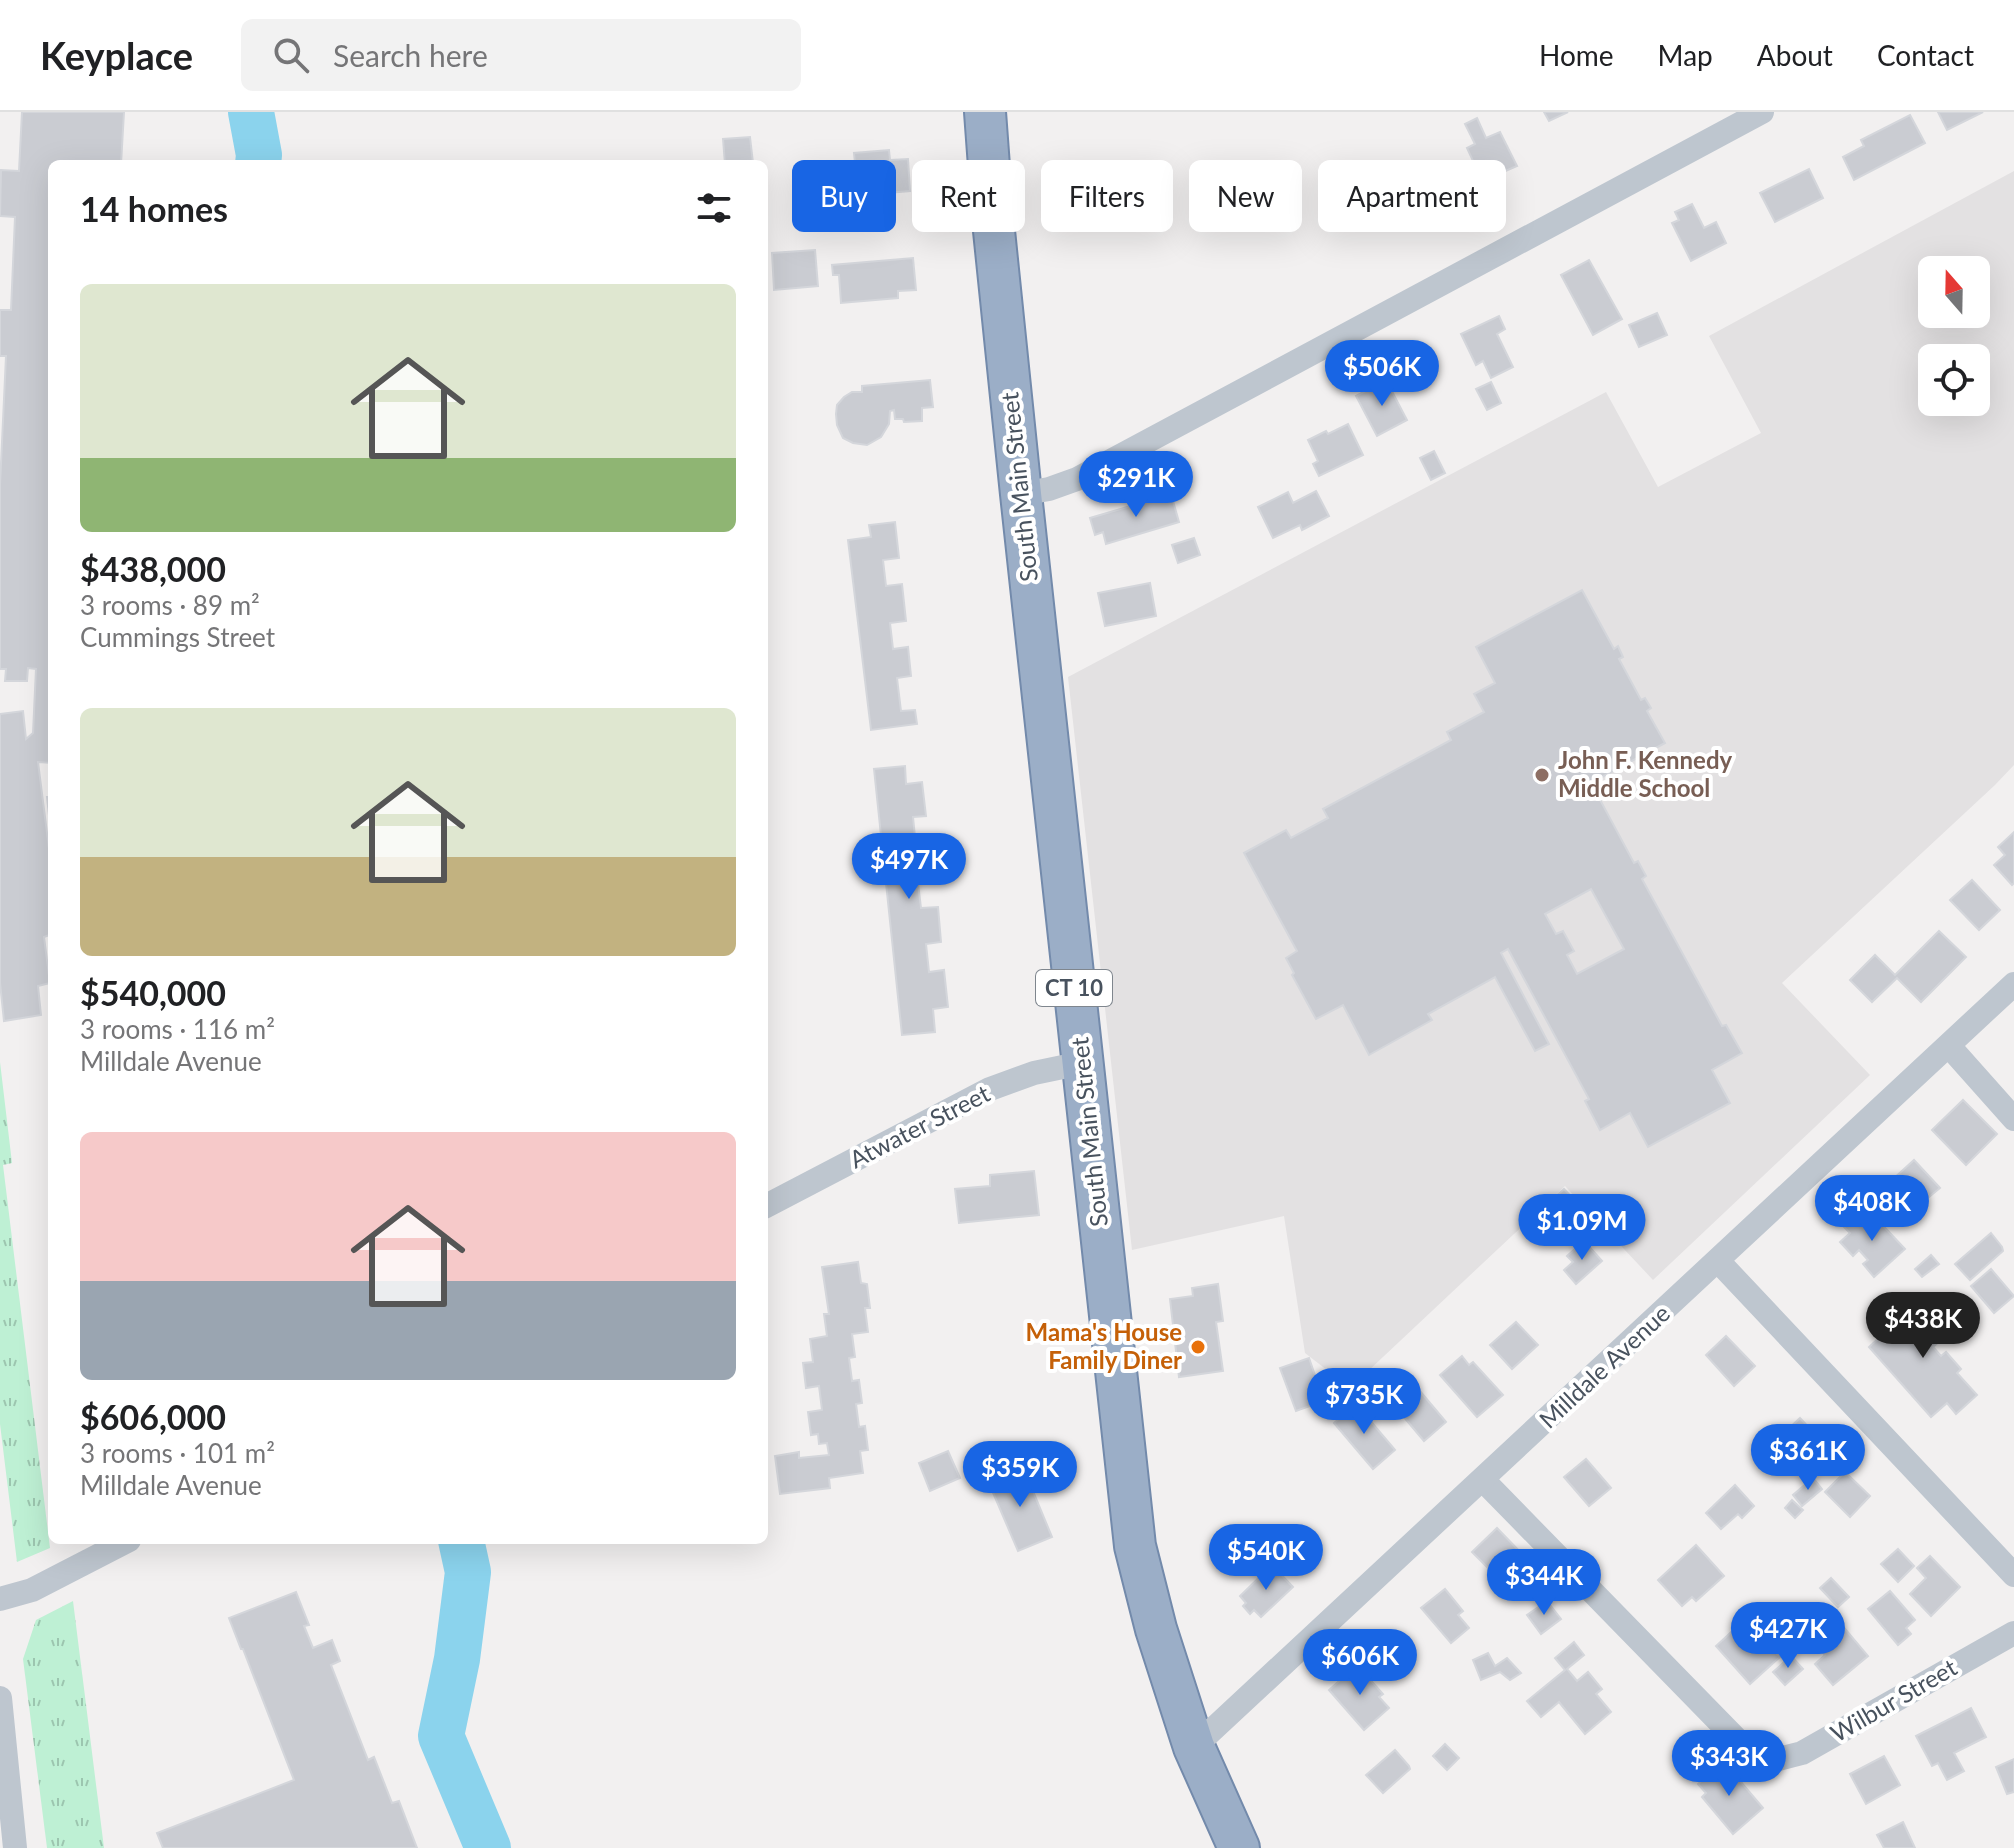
<!DOCTYPE html>
<html lang="en">
<head>
<meta charset="utf-8">
<style>
  body { margin:0; font-family:Lato,sans-serif; background:#f2f2f2; color:#202124; height:100vh; display:flex; flex-direction:column; font-size:30px; white-space:nowrap }
  * { box-sizing:border-box; margin:0 }
  p { font-size:26px; color:#757577 }
  .icon { flex:none; width:44px; height:44px; fill:none; stroke:currentColor; stroke-width:2; stroke-linecap:round; stroke-linejoin:round }
  .map { position:relative; flex:1; overflow:hidden }
  .sheet { position:absolute; left:48px; top:48px; width:720px; height:1384px; display:flex; flex-direction:column; background:#fff; border-radius:12px; box-shadow:0 8px 32px #0002 }
  .sheet>* { flex:none }
  .guide { position:absolute; left:792px; top:48px; width:760px; height:72px; display:flex; gap:16px }
  .needle { width:52px; rotate:340deg }
  .tools { position:absolute; left:1918px; top:144px; display:grid; gap:16px }
  .tools a { display:grid; place-items:center; width:72px; height:72px; border-radius:12px; background:#fff; box-shadow:0 8px 32px #0002; font-size:40px }
  .price { position:absolute; translate:-50% -68px; padding:0 18px; border-radius:28px; background:#1865e4; color:#fff; font-size:26px; line-height:52px; filter:drop-shadow(0 2px 4px #0008) }
  .price::after { content:''; position:absolute; left:50%; top:48px; width:24px; height:18px; margin-left:-12px; background:inherit; clip-path:polygon(0 0,100% 0,50% 100%) }
  .price.active { background:#222; color:#fff }
  ul { padding:0; list-style:none }
  li { display:grid; align-content:center; gap:16px; height:424px; padding:0 32px }
  li span { display:grid; place-items:center; height:248px; border-radius:12px; color:#555 }
  li>.icon { margin-inline-start:auto }
  span .icon { width:144px; height:144px; fill:#fffc; stroke-width:1 }
  li b { font-size:34px }
  h2 { display:flex; justify-content:space-between; align-items:center; height:96px; padding:0 32px; font-size:34px }
  .chip { padding:0 28px; border-radius:12px; background:#fff; box-shadow:0 8px 32px #0002; font-size:28px; line-height:72px }
  .chip.active { background:#1865e4; color:#fff }
  header { display:flex; align-items:center; gap:48px; box-sizing:border-box; height:112px; padding:0 40px; background:#fff; border-bottom:2px solid #e0e0e0 }
  header strong { font-size:38px }
  nav { display:flex; gap:44px; margin-inline-start:auto; font-size:28px }
  .search { width:560px; height:72px; background:#f2f2f2; display:flex; align-items:center; gap:20px; box-sizing:border-box; padding:0 28px; border-radius:12px; color:#757577; font-size:30px }
  .map>svg:first-child { display:block }
  .education { fill:#e3e1e2; fill-rule:evenodd }
  .park { fill:url(#park-tufts) }
  .lines { fill:none; stroke-linecap:round; stroke-linejoin:round }
  .river { stroke:#8bd3ed; stroke-width:46 }
  .building { fill:#caccd2; stroke:#d4d6db; stroke-width:2; fill-rule:evenodd }
  .trunk-casing { stroke:#738aab; stroke-width:44 }
  .minor { stroke:#bec6cf; stroke-width:24 }
  .trunk { stroke:#9baec7; stroke-width:40 }
  .education-dot { fill:#8d6e63; stroke:#fff; stroke-width:3 }
  .food-dot { fill:#e8710a; stroke:#fff; stroke-width:3 }
  .labels { text-anchor:middle; stroke-width:8; stroke-linejoin:round; paint-order:stroke }
  .shield { fill:#fff; stroke:#7f868e; stroke-width:2 }
  .shield-label { font-size:22px; font-weight:bold; fill:#48525e }
  .street-label { font-size:24px; fill:#48525e; stroke:#fff }
  .education-label { font-size:24px; font-weight:bold; fill:#785e54; stroke:#fff; text-anchor:start }
  .food-label { font-size:24px; font-weight:bold; fill:#c56008; stroke:#fff; text-anchor:end }
</style>
</head>
<body>
<header>
<strong>Keyplace</strong>
<div class="search"><svg class="icon" aria-label="search" viewBox="0 0 24 24"><circle cx="10" cy="10" r="6"/><path d="M15 15l6 6"/></svg>Search here</div>
<nav><a>Home</a><a>Map</a><a>About</a><a>Contact</a></nav>
</header>
<div class="map">
<svg width="2014" height="1736" viewBox="0 0 2014 1736">
  <defs>
    <pattern id="park-tufts" width="24" height="20" patternUnits="userSpaceOnUse" patternTransform="scale(2)"><rect width="24" height="20" fill="#bef0d4"/><path d="M3 7l-1-3M5 7V3M7 7l1-3M15 17l-1-3M17 17v-4M19 17l1-3" fill="none" stroke="#9cc5af"/></pattern>
  </defs>
  <rect width="100%" height="100%" fill="#f2f0f0"/>
  <path class="education" d="M 2014,59 L 2014,653 L 1995,673 L 1782,871 L 1870,963 L 1653,1168 L 1565,1074 L 1350,1276 L 1305,1241 L 1284,1104 L 1132,1138 L 1068,565 L 1606,280 L 1658,375 L 1761,321 L 1709,224 ZM 1932,158 L 1976,158 L 1976,202 L 1932,202 ZM 1932,246 L 1976,246 L 1976,290 L 1932,290 Z"/>
  <g class="park">
    <path d="M 0,950 L 12,1051 L 3,1053 L 50,1436 L 17,1450 L 0,1312 Z"/>
    <path d="M 73,1489 L 104,1736 L 47,1736 L 23,1547 L 36,1508 Z"/>
  </g>
  <g class="lines">
    <g class="river">
      <path d="M 251,0 L 259,43 L 258,52"/>
      <path d="M 461,1428 L 468,1460 L 457,1547 L 441,1624 L 488,1736"/>
    </g>
  </g>
  <g class="building">
    <path d="M 22,0 L 124,0 L 121,52 L 52,52 L 52,651 L 38,650 L 52,760 L 52,822 L 44,825 L 50,871 L 38,874 L 41,903 L 4,909 L 0,871 L 0,602 L 23,599 L 26,627 L 33,621 L 36,557 L 28,556 L 27,569 L 5,569 L 6,557 L 0,557 L 0,373 L 6,244 L 0,244 L 0,198 L 11,198 L 15,105 L 0,104 L 1,58 L 19,59 Z"/>
    <path d="M 1544,0 L 1568,0 L 1549,9 Z"/>
    <path d="M 1938,0 L 1983,0 L 1947,18 Z"/>
    <path d="M 1910,3 L 1925,31 L 1854,68 L 1843,45 L 1864,34 L 1861,28 Z"/>
    <path d="M 1477,6 L 1486,26 L 1500,20 L 1517,54 L 1503,60 L 1497,56 L 1480,64 L 1467,36 L 1475,32 L 1465,12 Z"/>
    <path d="M 750,25 L 753,51 L 725,52 L 723,27 Z"/>
    <path d="M 889,38 L 890,48 L 908,47 L 910,79 L 853,84 L 852,72 L 833,74 L 832,52 L 855,51 L 854,41 Z"/>
    <path d="M 1809,57 L 1823,86 L 1775,110 L 1760,81 Z"/>
    <path d="M 1692,92 L 1704,116 L 1716,110 L 1726,131 L 1691,149 L 1672,111 L 1679,108 L 1675,100 Z"/>
    <path d="M 815,138 L 818,174 L 774,178 L 772,141 Z"/>
    <path d="M 913,146 L 916,178 L 898,179 L 898,186 L 841,191 L 839,163 L 833,163 L 832,153 Z"/>
    <path d="M 1589,148 L 1622,207 L 1593,223 L 1561,163 Z"/>
    <path d="M 1657,201 L 1667,223 L 1639,235 L 1629,213 Z"/>
    <path d="M 1499,204 L 1505,217 L 1497,222 L 1513,255 L 1491,266 L 1483,249 L 1476,253 L 1461,222 Z"/>
    <path d="M 930,268 L 933,295 L 922,296 L 922,309 L 904,310 L 903,307 L 895,307 L 894,298 L 890,299 L 889,312 L 881,325 L 867,333 L 853,331 L 843,326 L 837,313 L 836,302 L 837,293 L 844,285 L 852,280 L 862,280 L 862,274 Z"/>
    <path d="M 1386,268 L 1407,308 L 1377,324 L 1356,284 Z"/>
    <path d="M 1491,270 L 1501,291 L 1487,298 L 1476,277 Z"/>
    <path d="M 1348,312 L 1363,343 L 1319,364 L 1313,352 L 1318,349 L 1308,328 L 1326,319 L 1328,322 Z"/>
    <path d="M 1434,339 L 1445,361 L 1431,368 L 1420,346 Z"/>
    <path d="M 1316,379 L 1329,404 L 1302,418 L 1300,413 L 1273,426 L 1258,395 L 1288,380 L 1293,391 Z"/>
    <path d="M 1171,382 L 1179,410 L 1106,432 L 1103,420 L 1095,423 L 1090,406 Z"/>
    <path d="M 895,410 L 899,446 L 883,448 L 886,474 L 902,472 L 906,509 L 890,511 L 893,537 L 908,535 L 911,564 L 897,566 L 901,599 L 915,598 L 917,612 L 871,618 L 848,428 L 871,425 L 869,413 Z"/>
    <path d="M 1194,426 L 1200,443 L 1178,451 L 1172,433 Z"/>
    <path d="M 1150,471 L 1156,504 L 1105,514 L 1098,481 Z"/>
    <path d="M 1582,478 L 1614,537 L 1618,534 L 1623,545 L 1619,547 L 1641,588 L 1645,586 L 1651,596 L 1647,599 L 1665,631 L 1591,671 L 1634,751 L 1638,749 L 1646,764 L 1642,767 L 1722,914 L 1726,913 L 1742,941 L 1712,958 L 1730,991 L 1648,1035 L 1630,1001 L 1600,1018 L 1585,989 L 1589,987 L 1508,837 L 1501,841 L 1549,932 L 1535,939 L 1495,865 L 1428,902 L 1432,908 L 1369,943 L 1343,893 L 1316,907 L 1292,863 L 1294,861 L 1286,846 L 1297,839 L 1244,741 L 1286,718 L 1291,726 L 1328,706 L 1323,697 L 1451,628 L 1447,620 L 1484,600 L 1474,582 L 1495,571 L 1476,535 ZM 1591,777 L 1624,837 L 1577,862 L 1567,843 L 1574,839 L 1563,819 L 1556,822 L 1545,802 Z"/>
    <path d="M 905,654 L 906,672 L 922,670 L 926,704 L 913,705 L 916,735 L 929,734 L 933,769 L 918,771 L 921,796 L 938,795 L 941,830 L 926,832 L 929,860 L 944,858 L 948,895 L 933,897 L 935,920 L 902,923 L 874,657 Z"/>
    <path d="M 47,685 L 52,685 L 52,731 Z"/>
    <path d="M 2014,720 L 2014,771 L 2012,773 L 1994,753 L 2005,743 L 1998,735 Z"/>
    <path d="M 1972,768 L 2000,798 L 1979,818 L 1950,788 Z"/>
    <path d="M 1939,819 L 1966,845 L 1921,890 L 1897,866 L 1872,890 L 1850,868 L 1875,843 L 1895,863 Z"/>
    <path d="M 1963,988 L 1997,1022 L 1966,1053 L 1932,1018 Z"/>
    <path d="M 1914,1048 L 1940,1076 L 1917,1095 L 1892,1068 Z"/>
    <path d="M 1034,1059 L 1039,1103 L 959,1111 L 955,1077 L 990,1074 L 990,1063 Z"/>
    <path d="M 1564,1077 L 1587,1102 L 1567,1120 L 1560,1113 L 1550,1123 L 1533,1105 Z"/>
    <path d="M 1856,1102 L 1863,1110 L 1872,1102 L 1905,1137 L 1874,1165 L 1863,1152 L 1868,1148 L 1859,1138 L 1853,1144 L 1840,1130 L 1850,1121 L 1843,1114 Z"/>
    <path d="M 1991,1121 L 2002,1135 L 2003,1139 L 1970,1168 L 1955,1152 Z"/>
    <path d="M 1584,1129 L 1602,1149 L 1576,1172 L 1564,1158 L 1573,1150 L 1567,1144 Z"/>
    <path d="M 1931,1143 L 1939,1152 L 1922,1165 L 1915,1157 Z"/>
    <path d="M 858,1150 L 861,1171 L 867,1172 L 870,1196 L 865,1196 L 868,1220 L 852,1222 L 855,1245 L 849,1246 L 852,1269 L 859,1268 L 862,1291 L 856,1292 L 859,1315 L 865,1314 L 868,1338 L 860,1339 L 863,1361 L 829,1366 L 830,1376 L 780,1382 L 775,1344 L 799,1340 L 799,1346 L 829,1343 L 827,1331 L 819,1332 L 818,1322 L 811,1323 L 808,1300 L 822,1298 L 819,1274 L 806,1276 L 803,1251 L 813,1250 L 810,1227 L 827,1224 L 824,1202 L 829,1202 L 822,1155 Z"/>
    <path d="M 1991,1157 L 2014,1184 L 1994,1201 L 1971,1174 Z"/>
    <path d="M 1218,1172 L 1223,1209 L 1216,1210 L 1223,1259 L 1179,1265 L 1170,1187 L 1193,1184 L 1192,1176 Z"/>
    <path d="M 1927,1190 L 1952,1218 L 1933,1235 L 1941,1244 L 1946,1240 L 1961,1257 L 1957,1261 L 1977,1283 L 1956,1302 L 1947,1291 L 1931,1305 L 1869,1235 L 1881,1224 L 1886,1230 L 1894,1224 L 1886,1214 L 1896,1205 L 1891,1200 L 1901,1191 L 1912,1204 Z"/>
    <path d="M 1516,1210 L 1538,1233 L 1512,1257 L 1490,1233 Z"/>
    <path d="M 1726,1224 L 1755,1254 L 1734,1274 L 1706,1243 Z"/>
    <path d="M 1462,1244 L 1469,1253 L 1473,1250 L 1503,1283 L 1477,1305 L 1440,1263 Z"/>
    <path d="M 1309,1246 L 1324,1289 L 1296,1299 L 1280,1256 Z"/>
    <path d="M 1414,1272 L 1446,1310 L 1424,1329 L 1392,1291 Z"/>
    <path d="M 1356,1292 L 1395,1338 L 1373,1357 L 1334,1311 Z"/>
    <path d="M 1800,1306 L 1826,1334 L 1796,1362 L 1770,1334 Z"/>
    <path d="M 948,1339 L 960,1366 L 930,1379 L 919,1351 Z"/>
    <path d="M 1586,1347 L 1611,1376 L 1589,1394 L 1564,1365 Z"/>
    <path d="M 1023,1355 L 1052,1425 L 1018,1439 L 988,1369 Z"/>
    <path d="M 1845,1360 L 1870,1384 L 1850,1405 L 1825,1380 Z"/>
    <path d="M 1813,1366 L 1822,1377 L 1802,1394 L 1793,1383 Z"/>
    <path d="M 1735,1373 L 1754,1394 L 1742,1406 L 1738,1402 L 1721,1417 L 1706,1401 Z"/>
    <path d="M 1792,1388 L 1803,1398 L 1795,1406 L 1785,1396 Z"/>
    <path d="M 1497,1416 L 1527,1447 L 1505,1469 L 1502,1470 L 1472,1440 Z"/>
    <path d="M 1696,1433 L 1724,1464 L 1696,1489 L 1692,1485 L 1682,1494 L 1658,1468 Z"/>
    <path d="M 1898,1437 L 1914,1454 L 1898,1470 L 1881,1452 Z"/>
    <path d="M 1930,1444 L 1960,1475 L 1931,1504 L 1910,1482 L 1926,1466 L 1917,1456 Z"/>
    <path d="M 1272,1453 L 1293,1475 L 1261,1505 L 1254,1498 L 1250,1502 L 1243,1494 L 1246,1491 L 1240,1484 Z"/>
    <path d="M 1831,1466 L 1849,1485 L 1838,1495 L 1820,1476 Z"/>
    <path d="M 1445,1477 L 1463,1499 L 1458,1503 L 1469,1516 L 1451,1531 L 1421,1496 Z"/>
    <path d="M 1890,1479 L 1915,1508 L 1906,1516 L 1911,1522 L 1898,1533 L 1868,1497 Z"/>
    <path d="M 296,1480 L 309,1513 L 304,1514 L 313,1536 L 332,1528 L 340,1549 L 331,1553 L 368,1648 L 374,1645 L 392,1691 L 399,1689 L 417,1736 L 163,1736 L 157,1721 L 294,1668 L 243,1537 L 241,1537 L 229,1506 Z"/>
    <path d="M 1547,1489 L 1561,1507 L 1541,1522 L 1527,1503 Z"/>
    <path d="M 1835,1505 L 1868,1544 L 1833,1573 L 1815,1552 L 1825,1543 L 1811,1527 Z"/>
    <path d="M 1740,1512 L 1761,1536 L 1767,1531 L 1780,1545 L 1750,1572 L 1716,1534 Z"/>
    <path d="M 1574,1530 L 1584,1543 L 1567,1557 L 1577,1569 L 1588,1560 L 1602,1577 L 1596,1582 L 1611,1600 L 1585,1622 L 1559,1590 L 1541,1605 L 1527,1589 L 1565,1558 L 1555,1546 Z"/>
    <path d="M 1488,1541 L 1495,1554 L 1507,1546 L 1521,1561 L 1510,1568 L 1500,1560 L 1481,1568 L 1473,1548 Z"/>
    <path d="M 1791,1544 L 1803,1557 L 1785,1573 L 1773,1560 Z"/>
    <path d="M 1357,1553 L 1383,1582 L 1379,1585 L 1389,1596 L 1364,1618 L 1329,1578 Z"/>
    <path d="M 1971,1596 L 1986,1625 L 1954,1641 L 1964,1659 L 1947,1668 L 1938,1651 L 1932,1654 L 1916,1624 Z"/>
    <path d="M 1445,1632 L 1459,1646 L 1447,1658 L 1433,1644 Z"/>
    <path d="M 1395,1638 L 1409,1654 L 1410,1657 L 1383,1681 L 1366,1663 Z"/>
    <path d="M 1884,1644 L 1900,1673 L 1866,1692 L 1850,1662 Z"/>
    <path d="M 2014,1647 L 2014,1680 L 2007,1682 L 1996,1655 Z"/>
    <path d="M 1724,1650 L 1763,1696 L 1733,1722 L 1702,1685 L 1706,1681 L 1698,1672 Z"/>
    <path d="M 1903,1710 L 1915,1736 L 1884,1736 L 1877,1723 Z"/>
  </g>
  <g class="lines">
    <g class="trunk-casing">
      <path id="trunk" d="M 985,0 L 993,109 L 1021,382 L 1135,1434 L 1156,1517 L 1194,1635 L 1239,1736"/>
    </g>
    <g class="minor">
      <path d="M 1021,382 L 1049,377 L 1077,367 L 1762,0"/>
      <path d="M 1949,934 L 2014,1007"/>
      <path d="M 764,1095 L 990,977 L 1034,961 L 1082,951"/>
      <path d="M 1718,1149 L 2014,1463"/>
      <path d="M 1483,1368 L 1744,1635 L 1771,1649 L 1802,1641 L 2014,1521"/>
      <path d="M 0,1487 L 32,1478 L 129,1428"/>
      <path d="M 0,1586 L 15,1736"/>
      <path d="M 1194,1635 L 2014,872"/>
    </g>
    <use href="#trunk" class="trunk"/>
  </g>
  <circle class="education-dot" cx="1542" cy="663" r="8"/>
  <circle class="food-dot" cx="1198" cy="1235" r="8"/>
  <g class="labels">
    <rect class="shield" x="1036" y="858" width="76" height="36" rx="6"/>
    <g class="shield-label">
      <text x="1074" y="884">CT 10</text>
    </g>
    <g class="street-label">
      <text transform="translate(1020 375) rotate(-96)" y="8">South Main Street</text>
      <text transform="translate(920 1015) rotate(-27)" y="8">Atwater Street</text>
      <text transform="translate(1090 1020) rotate(-96)" y="8">South Main Street</text>
      <text transform="translate(1605 1255) rotate(-43)" y="8">Milldale Avenue</text>
      <text transform="translate(1894 1589) rotate(-30)" y="8">Wilbur Street</text>
    </g>
    <g class="education-label">
      <text x="1558" y="657">John F. Kennedy<tspan x="1558" dy="28">Middle School</tspan></text>
    </g>
    <g class="food-label">
      <text x="1182" y="1229">Mama's House<tspan x="1182" dy="28">Family Diner</tspan></text>
    </g>
  </g>
</svg>
<div class="tools">
<a><svg class="needle" viewBox="-14 -14 28 28"><path d="M0-13l5 13h-10z" fill="#e53935"/><path d="M0 13l5-13h-10z" fill="#757577"/></svg></a>
<a><svg class="icon" aria-label="locate" viewBox="0 0 24 24"><circle cx="12" cy="12" r="6"/><path d="M12 2v4M12 18v4M2 12h4M18 12h4"/></svg></a>
</div>
<b class="price" style="left:1382px;top:296px">$506K</b>
<b class="price" style="left:1136px;top:407px">$291K</b>
<b class="price" style="left:909px;top:789px">$497K</b>
<b class="price" style="left:1872px;top:1131px">$408K</b>
<b class="price" style="left:1582px;top:1150px">$1.09M</b>
<b class="price active" style="left:1923px;top:1248px">$438K</b>
<b class="price" style="left:1364px;top:1324px">$735K</b>
<b class="price" style="left:1808px;top:1380px">$361K</b>
<b class="price" style="left:1020px;top:1397px">$359K</b>
<b class="price" style="left:1266px;top:1480px">$540K</b>
<b class="price" style="left:1544px;top:1505px">$344K</b>
<b class="price" style="left:1788px;top:1558px">$427K</b>
<b class="price" style="left:1360px;top:1585px">$606K</b>
<b class="price" style="left:1729px;top:1686px">$343K</b>
<div class="guide">
<a class="chip active">Buy</a>
<a class="chip">Rent</a>
<a class="chip">Filters</a>
<a class="chip">New</a>
<a class="chip">Apartment</a>
</div>
<section class="sheet">
<h2>14 homes<svg class="icon" aria-label="filters" viewBox="0 0 24 24"><path d="M4 7h16M4 17h16"/><circle cx="9" cy="7" r="2"/><circle cx="15" cy="17" r="2"/></svg></h2>
<ul>
<li><span style="background:linear-gradient(#dfe7d0 70%,#8fb573 0)"><svg class="icon" aria-label="home" viewBox="0 0 24 24"><path d="M3 11l9-7 9 7M6 9v11h12V9"/></svg></span><div><b>$438,000</b><p>3 rooms · 89 m²</p><p>Cummings Street</p></div></li>
<li><span style="background:linear-gradient(#dfe7d0 60%,#c2b280 0)"><svg class="icon" aria-label="home" viewBox="0 0 24 24"><path d="M3 11l9-7 9 7M6 9v11h12V9"/></svg></span><div><b>$540,000</b><p>3 rooms · 116 m²</p><p>Milldale Avenue</p></div></li>
<li><span style="background:linear-gradient(#f6c9c9 60%,#9aa5b1 0)"><svg class="icon" aria-label="home" viewBox="0 0 24 24"><path d="M3 11l9-7 9 7M6 9v11h12V9"/></svg></span><div><b>$606,000</b><p>3 rooms · 101 m²</p><p>Milldale Avenue</p></div></li>
</ul>
</section>
</div>
</body>
</html>
